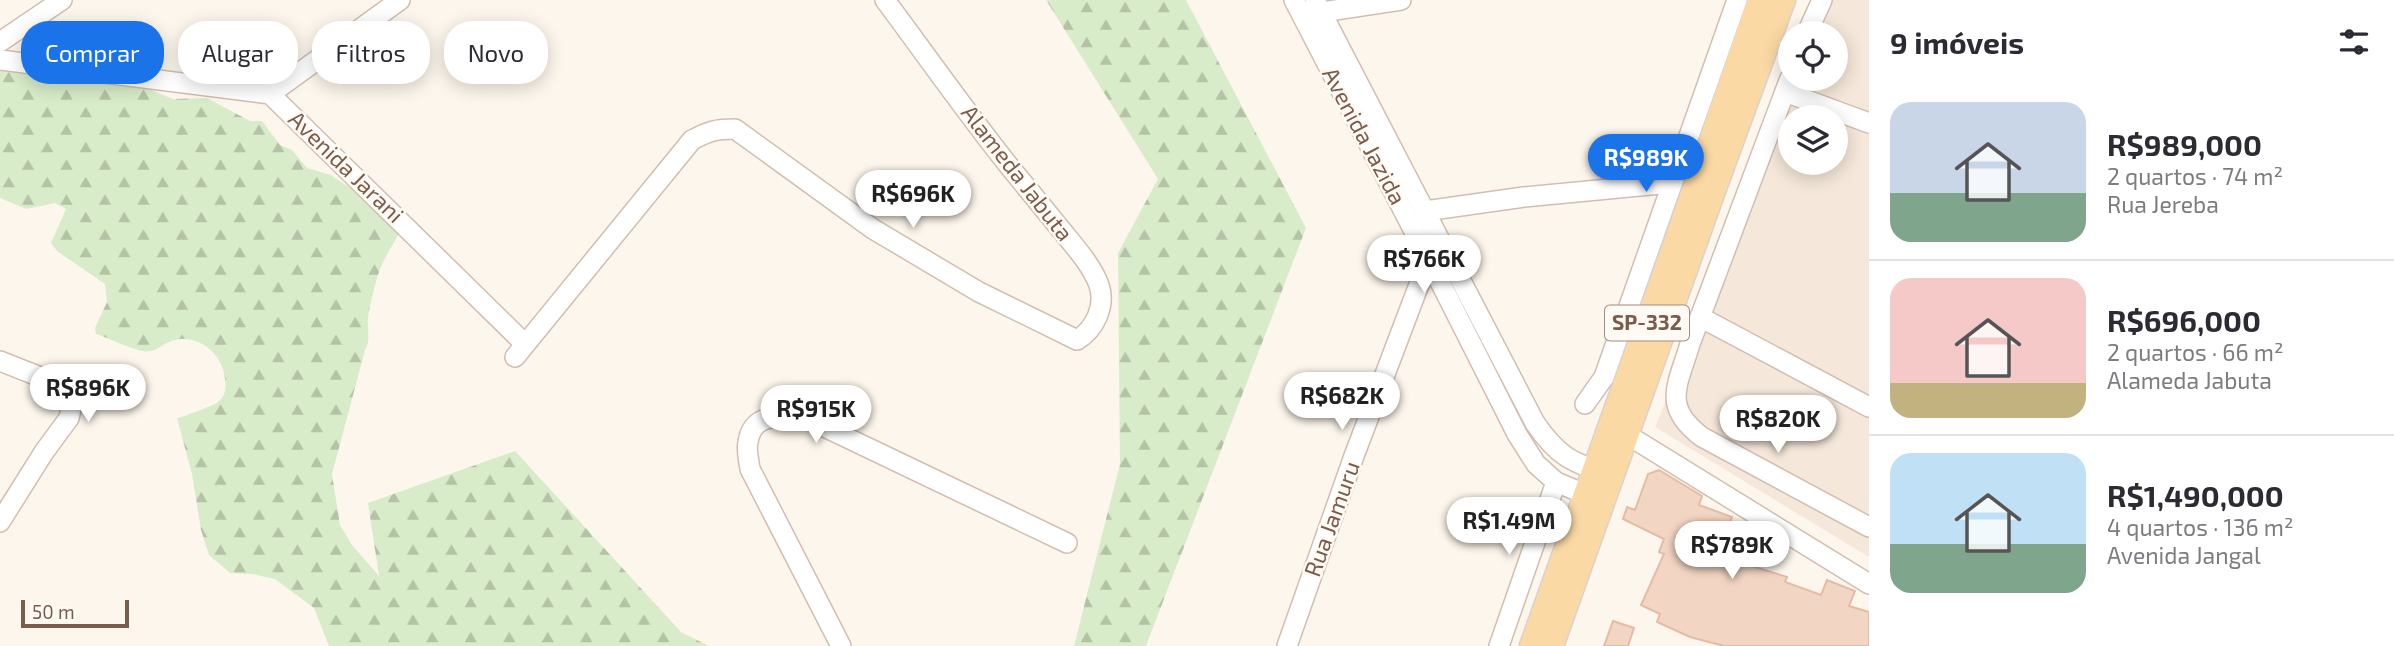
<!DOCTYPE html>
<html lang="pt">
<head>
<meta charset="utf-8">
<style>
  body { margin:0; font-family:"Exo 2",sans-serif; background:#f7f7f7; color:#2b2b33; height:100vh; display:flex; flex-direction:column; font-size:26px; white-space:nowrap }
  * { box-sizing:border-box; margin:0 }
  p { font-size:23px; color:#7c7c81 }
  .icon { flex:none; width:38px; height:38px; fill:none; stroke:currentColor; stroke-width:2; stroke-linecap:round; stroke-linejoin:round }
  .map { position:relative; flex:1; overflow:hidden }
  .details { display:flex; flex-direction:column; background:#fff; width:525px }
  .details>* { flex:none }
  .banner { position:absolute; left:21px; top:21px; width:665px; height:63px; display:flex; gap:14px }
  .controls { position:absolute; left:1778px; top:21px; display:grid; gap:14px }
  .controls a { display:grid; place-items:center; width:70px; height:70px; border-radius:50%; background:#fff; box-shadow:0 4px 18px #0003; font-size:35px }
  .scale { position:absolute; left:21px; bottom:18px; width:108px; box-sizing:border-box; padding-left:7px; border:4px solid #7a5c4d; border-top:0; font-size:19px; line-height:24px; white-space:nowrap; color:#7a5c4d; -webkit-text-stroke:5px #fffaf3; paint-order:stroke }
  .price { position:absolute; translate:-50% -60px; padding:0 16px; border-radius:24px; background:#fff; color:#222; font-size:23px; line-height:46px; filter:drop-shadow(0 2px 4px #0008) }
  .price::after { content:''; position:absolute; left:50%; top:42px; width:21px; height:16px; margin-left:-10px; background:inherit; clip-path:polygon(0 0,100% 0,50% 100%) }
  .price.on { background:#1a73e8; color:#fff }
  ul { padding:0; list-style:none }
  li { display:flex; align-items:center; gap:21px; height:175px; padding:0 21px }
  li+li { border-top:2px solid #e1e1e2 }
  li span { display:grid; place-items:center; flex:none; width:196px; height:140px; border-radius:21px; color:#555 }
  li>.icon { margin-inline-start:auto }
  span .icon { width:84px; height:84px; fill:#fffc; stroke-width:1 }
  li b { font-size:30px }
  h2 { display:flex; justify-content:space-between; align-items:center; height:84px; padding:0 21px; font-size:30px }
  .pill { padding:0 24px; border-radius:28px; background:#fff; box-shadow:0 4px 18px #0003; font-size:24px; line-height:63px }
  .pill.on { background:#1a73e8; color:#fff }
  main { display:flex; flex:1; min-height:0 }
  .map>svg:first-child { display:block }
  .residential { fill:#f5e8da; fill-rule:evenodd }
  .forest { fill:url(#forest-firs) }
  .building { fill:#f3d5c3; stroke:#e6bba3; stroke-width:2 }
  .lines { fill:none; stroke-linecap:round; stroke-linejoin:round }
  .minor-casing { stroke:#d1beb0; stroke-width:22 }
  .major-casing { stroke:#dad1cd; stroke-width:27 }
  .minor { stroke:#fff; stroke-width:19 }
  .major { stroke:#fbd9a5; stroke-width:24 }
  .labels { text-anchor:middle; stroke-width:5; stroke-linejoin:round; paint-order:stroke }
  .shield { fill:#fffaf3; stroke:#a28b7f; stroke-width:2 }
  .shield-label { font-size:21px; font-weight:bold; fill:#7a5c4d }
  .street-label { font-size:23px; fill:#7a5c4d; stroke:#fffaf3 }
</style>
</head>
<body>
<main>
<div class="map">
<svg width="1869" height="646" viewBox="0 0 1869 646">
  <defs>
    <pattern id="forest-firs" width="22" height="20" patternUnits="userSpaceOnUse" patternTransform="scale(1.75)"><rect width="22" height="20" fill="#d8ecc9"/><path d="M5 1l3.5 6h-7zM16 11l3.5 6h-7z" fill="#b4c2a5"/></pattern>
  </defs>
  <rect width="100%" height="100%" fill="#fdf6ec"/>
  <path class="residential" d="M 1829,0 L 1869,0 L 1869,557 L 1655,427 L 1797,79 L 1836,79 L 1836,33 L 1816,33 ZM 1790,117 L 1836,117 L 1836,163 L 1790,163 Z"/>
  <g class="forest">
    <path d="M 1046,0 L 1186,0 L 1306,228 L 1146,646 L 1074,646 L 1120,464 L 1118,253 L 1158,179 Z"/>
    <path d="M 19,67 L 123,78 L 173,99 L 207,98 L 250,121 L 262,121 L 280,145 L 292,150 L 307,168 L 331,175 L 384,211 L 408,216 C 400,236 385,253 378,275 C 374,288 370,304 368,318 C 367,329 371,341 365,350 L 332,474 L 340,525 L 352,545 L 379,576 L 368,503 L 515,451 L 681,632 L 709,646 L 391,646 L 391,644 L 390,646 L 329,646 L 314,608 L 275,579 L 252,574 L 230,573 L 209,555 L 201,530 L 192,474 L 177,418 C 181,418 213,405 217,403 C 226,396 226,389 225,379 C 223,354 198,332 171,341 C 161,345 154,354 142,351 C 126,347 111,339 96,334 L 95,328 L 107,302 L 105,284 L 57,251 L 51,243 L 66,209 L 55,203 L 26,209 L 0,198 L 0,70 Z"/>
  </g>
  <g class="building">
    <path d="M 1659,470 L 1702,496 L 1699,505 L 1732,517 L 1730,522 L 1754,532 L 1742,563 L 1787,577 L 1785,582 L 1821,595 L 1827,580 L 1855,591 L 1849,606 L 1869,612 L 1869,646 L 1724,646 L 1690,637 L 1657,622 L 1660,614 L 1641,605 L 1664,554 L 1659,552 L 1664,539 L 1623,519 L 1627,507 L 1635,510 L 1648,474 Z"/>
    <path d="M 1613,621 L 1634,628 L 1628,646 L 1604,646 Z"/>
  </g>
  <g class="lines">
    <g class="minor-casing">
      <g id="minor">
        <path d="M 1294,0 L 1428,258 L 1517,434 L 1536,464 L 1556,482 L 1597,499"/>
        <path d="M 1315,0 L 1535,423 C 1557,455 1570,462 1607,474"/>
        <path d="M 1322,12 L 1401,0"/>
        <path d="M 1807,33 L 1822,0"/>
        <path d="M 0,42 L 62,0"/>
        <path d="M 0,60 L 270,94 L 525,344"/>
        <path d="M 1790,78 L 1690,344 C 1678,385 1661,406 1702,437 L 1869,527"/>
        <path d="M 1785,92 L 1869,123"/>
        <path d="M 270,94 L 400,0"/>
        <path d="M 1425,211 L 1524,197 L 1671,183"/>
        <path d="M 1700,317 L 1869,407"/>
        <path d="M 515,357 L 692,140 C 709,131 716,129 735,129 L 873,229 L 979,292 L 1077,340 C 1095,329 1106,306 1099,285 C 1092,266 1076,248 1063,232 C 1045,210 1027,188 1009,166 C 966,112 926,55 885,0"/>
        <path d="M 0,361 L 43,378 L 67,402 L 71,410 L 69,418 L 44,452 L 0,522"/>
        <path d="M 1585,404 L 1604,377 L 1737,0"/>
        <path d="M 1626,434 L 1869,584"/>
        <path d="M 841,646 L 750,469 C 749,461 746,450 748,442 C 753,409 789,416 812,421 L 1067,543"/>
        <path d="M 1287,646 L 1354,456 L 1431,253"/>
        <path d="M 1499,646 L 1556,482"/>
      </g>
    </g>
    <g class="major-casing">
      <g id="major">
        <path d="M 1532,646 L 1683,223 L 1760,0"/>
        <path d="M 1551,646 L 1713,191 L 1783,0"/>
      </g>
    </g>
    <use href="#minor" class="minor"/>
    <use href="#major" class="major"/>
  </g>
  <g class="labels">
    <rect class="shield" x="1605" y="305.5" width="84" height="35" rx="5"/>
    <g class="shield-label">
      <text x="1647" y="330">SP-332</text>
    </g>
    <g class="street-label">
      <text transform="translate(1364 136) rotate(62)" y="8">Avenida Jazida</text>
      <text transform="translate(346 167) rotate(44)" y="8">Avenida Jarani</text>
      <text transform="translate(1017 173) rotate(52)" y="8">Alameda Jabuta</text>
      <text transform="translate(1332 519) rotate(-70)" y="8">Rua Jamuru</text>
    </g>
  </g>
</svg>
<div class="controls">
<a><svg class="icon" aria-label="locate" viewBox="0 0 24 24"><circle cx="12" cy="12" r="6"/><path d="M12 2v4M12 18v4M2 12h4M18 12h4"/></svg></a>
<a><svg class="icon" aria-label="layers" viewBox="0 0 24 24"><path d="M12 4l9 5-9 5-9-5zM3 14l9 5 9-5"/></svg></a>
</div>
<div class="scale">50 m</div>
<b class="price on" style="left:1646px;top:194px">R$989K</b>
<b class="price" style="left:913px;top:230px">R$696K</b>
<b class="price" style="left:1424px;top:295px">R$766K</b>
<b class="price" style="left:88px;top:424px">R$896K</b>
<b class="price" style="left:1342px;top:432px">R$682K</b>
<b class="price" style="left:816px;top:445px">R$915K</b>
<b class="price" style="left:1778px;top:455px">R$820K</b>
<b class="price" style="left:1509px;top:557px">R$1.49M</b>
<b class="price" style="left:1732px;top:581px">R$789K</b>
<div class="banner">
<a class="pill on">Comprar</a>
<a class="pill">Alugar</a>
<a class="pill">Filtros</a>
<a class="pill">Novo</a>
</div>
</div>
<section class="details">
<h2>9 imóveis<svg class="icon" aria-label="filters" viewBox="0 0 24 24"><path d="M4 7h16M4 17h16"/><circle cx="9" cy="7" r="2"/><circle cx="15" cy="17" r="2"/></svg></h2>
<ul>
<li><span style="background:linear-gradient(#c9d6e8 65%,#7fa58c 0)"><svg class="icon" aria-label="home" viewBox="0 0 24 24"><path d="M3 11l9-7 9 7M6 9v11h12V9"/></svg></span><div><b>R$989,000</b><p>2 quartos · 74 m²</p><p>Rua Jereba</p></div></li>
<li><span style="background:linear-gradient(#f6c9c9 75%,#c2b280 0)"><svg class="icon" aria-label="home" viewBox="0 0 24 24"><path d="M3 11l9-7 9 7M6 9v11h12V9"/></svg></span><div><b>R$696,000</b><p>2 quartos · 66 m²</p><p>Alameda Jabuta</p></div></li>
<li><span style="background:linear-gradient(#bfe0f5 65%,#7fa58c 0)"><svg class="icon" aria-label="home" viewBox="0 0 24 24"><path d="M3 11l9-7 9 7M6 9v11h12V9"/></svg></span><div><b>R$1,490,000</b><p>4 quartos · 136 m²</p><p>Avenida Jangal</p></div></li>
</ul>
</section>
</main>
</body>
</html>
